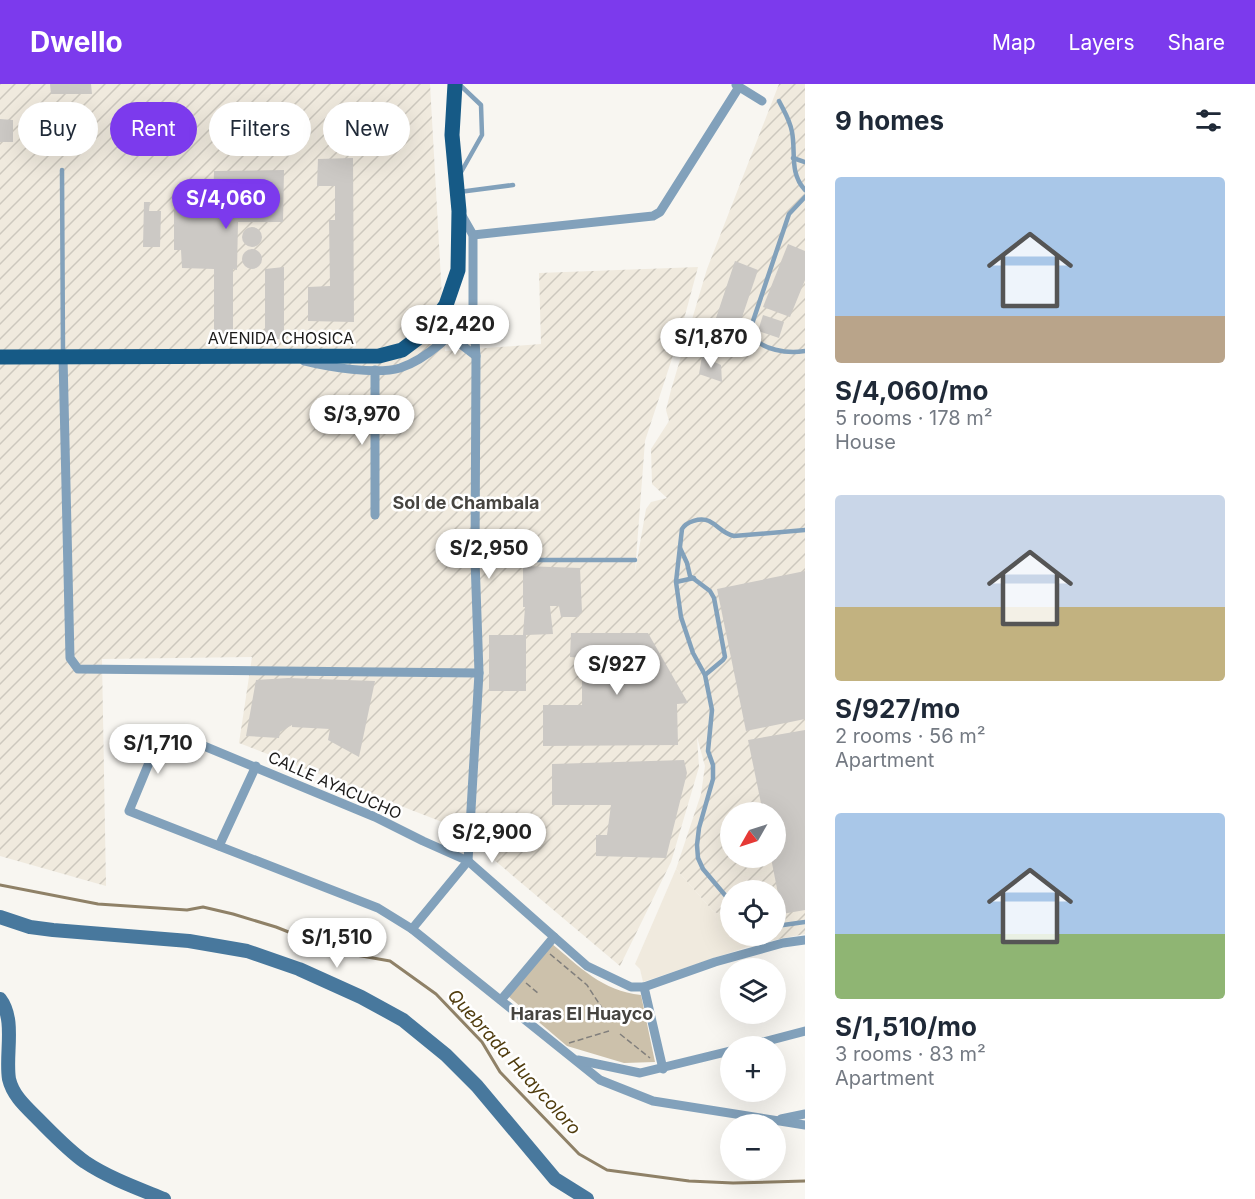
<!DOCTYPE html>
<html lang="en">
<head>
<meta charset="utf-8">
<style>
  body { margin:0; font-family:Inter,sans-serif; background:#f6f6f7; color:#1f2937; height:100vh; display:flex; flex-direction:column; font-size:22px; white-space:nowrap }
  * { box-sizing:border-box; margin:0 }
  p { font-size:20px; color:#747a83 }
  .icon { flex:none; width:33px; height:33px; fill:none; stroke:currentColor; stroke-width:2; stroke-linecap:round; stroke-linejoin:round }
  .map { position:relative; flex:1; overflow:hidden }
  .drawer { display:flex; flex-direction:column; background:#fff; width:450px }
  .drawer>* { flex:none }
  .banner { position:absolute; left:18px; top:18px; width:570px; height:54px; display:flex; gap:12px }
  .needle { width:39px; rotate:231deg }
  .tools { position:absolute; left:720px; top:718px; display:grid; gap:12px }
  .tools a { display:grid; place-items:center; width:66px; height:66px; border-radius:50%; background:#fff; box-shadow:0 6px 24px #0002; font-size:30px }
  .price { position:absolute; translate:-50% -51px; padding:0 14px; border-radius:21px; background:#fff; color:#222; font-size:20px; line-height:39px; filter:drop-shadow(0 2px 3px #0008) }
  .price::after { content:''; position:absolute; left:50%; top:36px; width:18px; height:14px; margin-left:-9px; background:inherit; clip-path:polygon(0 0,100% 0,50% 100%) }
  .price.active { background:#7c3aed; color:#fff }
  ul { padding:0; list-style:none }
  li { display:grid; align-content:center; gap:12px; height:318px; padding:0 30px }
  li span { display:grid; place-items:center; height:186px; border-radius:6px; color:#555 }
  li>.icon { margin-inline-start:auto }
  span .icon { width:108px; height:108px; fill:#fffc; stroke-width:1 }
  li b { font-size:26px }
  h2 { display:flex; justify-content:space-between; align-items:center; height:72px; padding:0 30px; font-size:26px }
  .chip { padding:0 21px; border-radius:27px; background:#fff; box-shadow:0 6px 24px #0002; font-size:21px; line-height:54px }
  .chip.active { background:#7c3aed; color:#fff }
  header { display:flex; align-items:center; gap:36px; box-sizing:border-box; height:84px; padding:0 30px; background:#7c3aed; color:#fff }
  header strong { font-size:28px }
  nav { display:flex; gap:33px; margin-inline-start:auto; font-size:21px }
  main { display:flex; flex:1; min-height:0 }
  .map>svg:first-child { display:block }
  .built { fill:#f0eade }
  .industrial { fill:url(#industrial-furrows); fill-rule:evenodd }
  .green { fill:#ccc1ab }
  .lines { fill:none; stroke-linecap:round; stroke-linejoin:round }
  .stream { stroke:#8f8167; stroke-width:3 }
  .building { fill:#ccc9c5 }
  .path { stroke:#817f7c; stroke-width:1.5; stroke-dasharray:6 3; stroke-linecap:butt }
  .lane { stroke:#82a1bb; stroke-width:4.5 }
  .street { stroke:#82a1bb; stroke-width:9 }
  .secondary { stroke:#48789d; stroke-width:14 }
  .primary { stroke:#165a86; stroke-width:15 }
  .labels { text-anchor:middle; stroke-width:5; stroke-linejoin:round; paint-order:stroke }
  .street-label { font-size:16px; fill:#1c1b1a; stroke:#fff }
  .neighbourhood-label { font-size:18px; font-weight:bold; fill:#464440; stroke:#fff }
  .water-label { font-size:18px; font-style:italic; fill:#503c0d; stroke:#fff }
</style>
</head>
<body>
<header>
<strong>Dwello</strong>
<nav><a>Map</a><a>Layers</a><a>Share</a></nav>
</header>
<main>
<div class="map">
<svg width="805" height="1115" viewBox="0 0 805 1115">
  <defs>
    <pattern id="industrial-furrows" width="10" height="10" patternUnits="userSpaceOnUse" patternTransform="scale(1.5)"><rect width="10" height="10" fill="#f0eade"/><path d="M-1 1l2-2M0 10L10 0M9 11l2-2" fill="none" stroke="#cdc8be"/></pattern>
  </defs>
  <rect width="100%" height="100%" fill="#f8f6f1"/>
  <path class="built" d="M 676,785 L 713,827 L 730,836 L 730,852 L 752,852 L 759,859 L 643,898 L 640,885 L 635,880 Z"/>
  <path class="industrial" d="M 0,0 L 430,0 L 445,267 L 541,260 L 539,189 L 698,183 L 680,250 L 645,357 L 635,488 L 646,425 L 651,418 L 667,414 L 652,400 L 651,365 L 669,337 L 666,326 L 671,306 L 707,185 L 779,0 L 805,0 L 805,850 L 759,859 L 752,852 L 776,852 L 776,807 L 730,807 L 730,836 L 713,827 L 676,785 L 701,710 L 705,682 L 697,653 L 699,683 L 671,778 L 620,882 L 455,743 L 239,659 L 252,573 L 102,575 L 106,802 L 0,772 ZM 730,729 L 776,729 L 776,774 L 730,774 Z"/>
  <path class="green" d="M 551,859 C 580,883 602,907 641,911 L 655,978 L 624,979 L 567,962 L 508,912 Z"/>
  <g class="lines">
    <path class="stream" d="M 0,801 L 98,820 L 187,826 L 203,823 L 233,830 L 276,843 L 339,868 L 390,877 L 436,910 L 482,958 L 500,988 L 579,1070 L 607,1086 L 689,1097 L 733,1099 L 805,1097"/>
  </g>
  <g class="building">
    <path d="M 50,0 L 91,0 L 92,10 L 51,10 Z"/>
    <path d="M 0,35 L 13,36 L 13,58 L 0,58 Z"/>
    <path d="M 353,74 L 354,238 L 308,237 L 308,203 L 330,202 L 329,136 L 335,136 L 335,102 L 317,102 L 318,75 Z"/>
    <path d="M 284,86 L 283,138 L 238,138 L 237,186 L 233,185 L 233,253 L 214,253 L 214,185 L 182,184 L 181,166 L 174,166 L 174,122 L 213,120 L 214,87 Z"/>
    <path d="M 144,118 L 150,118 L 149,127 L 161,127 L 160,163 L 143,163 Z"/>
    <circle cx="252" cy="153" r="10"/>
    <path d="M 788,160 L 805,167 L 805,196 L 790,233 L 763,223 Z"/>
    <circle cx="252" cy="175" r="10"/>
    <path d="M 735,177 L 758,186 L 734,257 L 711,249 Z"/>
    <path d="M 284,183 L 284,255 L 265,255 L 265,185 Z"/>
    <path d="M 763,231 L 784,238 L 779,254 L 758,247 Z"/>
    <path d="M 702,272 L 721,281 L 722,298 L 699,290 Z"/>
    <path d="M 523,482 L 580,484 L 582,528 L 578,533 L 561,533 L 559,522 L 550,522 L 553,550 L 526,551 L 526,607 L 489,607 L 489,551 L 523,551 L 525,523 L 523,523 Z"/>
    <path d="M 805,487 L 805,635 L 746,647 L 717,505 Z"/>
    <path d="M 571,549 L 648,549 L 688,619 L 677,620 L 678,661 L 543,662 L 543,621 L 582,621 L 582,574 L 570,573 Z"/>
    <path d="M 288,594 L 375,597 L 359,673 L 328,656 L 330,645 L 292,643 L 292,641 L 280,648 L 279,654 L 246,652 L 256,596 Z"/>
    <path d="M 805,646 L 805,826 L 782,830 L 771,774 L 776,774 L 776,729 L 763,729 L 748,656 Z"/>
    <path d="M 684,676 L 687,689 L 666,774 L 596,772 L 596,751 L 607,751 L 611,721 L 552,721 L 552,680 Z"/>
  </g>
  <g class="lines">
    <g class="path">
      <path d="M 550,870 L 587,901 L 611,938"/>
      <path d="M 526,899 L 539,910"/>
      <path d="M 621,939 L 639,924"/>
      <path d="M 620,950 L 650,974"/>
      <path d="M 569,959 L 609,947"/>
    </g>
    <g class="lane">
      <path d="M 459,0 L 481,21 L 482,51 L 460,90"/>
      <path d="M 779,17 C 784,27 790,36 792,48 C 796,68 789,89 805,106"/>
      <path d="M 793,74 L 805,78"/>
      <path d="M 62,86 L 63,269"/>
      <path d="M 459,108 L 513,101"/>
      <path d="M 805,113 L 789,130 L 752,240 L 751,251 C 762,266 787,270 805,267"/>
      <path d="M 680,464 L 687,479 L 690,492 L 710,507 L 714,514 L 725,573 L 723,576 L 705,591"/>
      <path d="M 476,476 L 635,476"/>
      <path d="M 676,498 L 694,494"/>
      <path d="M 730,817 L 703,785 L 698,774 L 697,761 L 699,744 L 713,695 L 713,681 L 708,667 L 712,626 L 705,591 L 693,569 L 681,533 L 676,498 L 682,445 C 686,438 700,433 709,437 C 719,442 722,449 734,452 L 805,446"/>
      <path d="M 776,842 L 805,838"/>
    </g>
    <g class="street">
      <path d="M 736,1 L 762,17"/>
      <path d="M 473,151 L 653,132 L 660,128 L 739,3"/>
      <path d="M 450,252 L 476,272"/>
      <path d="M 63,273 L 70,574 L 78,585 L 479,589"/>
      <path d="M 304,277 C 328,283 376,291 400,284 C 428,275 454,248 473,227"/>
      <path d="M 375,286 L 375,431"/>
      <path d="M 219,762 L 256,682"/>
      <path d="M 412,845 L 468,777 L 479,589 L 475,476 L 476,272 L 473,227 L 473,151 L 461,130"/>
      <path d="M 805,856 L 783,859 L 715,878 L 644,903 L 631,903 L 587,882 L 468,777 L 423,757 L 375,733 L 163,645 L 129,727 L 378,824 L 412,845 L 600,996 L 653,1017 L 805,1041"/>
      <path d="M 644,903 L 663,985"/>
      <path d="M 501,916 L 554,853"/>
      <path d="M 744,963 L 805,947"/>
      <path d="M 578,976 L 640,989 L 730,967"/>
      <path d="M 781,1035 L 805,1030"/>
    </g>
    <g class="secondary">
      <path d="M 0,833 L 30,843 L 53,846 L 189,857 L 247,867 L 299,885 L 361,913 L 403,936 L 446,971 L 477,1002 L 555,1095 L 587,1115"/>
      <path d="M 0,915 C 16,936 5,970 9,995 C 13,1012 26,1023 38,1035 C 53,1050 68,1066 85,1078 C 109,1094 137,1104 164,1115"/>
    </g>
    <path class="primary" d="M 0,273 L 379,272 L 402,266 L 426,248 L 446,221 L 458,186 L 459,127 L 452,51 L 455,0"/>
  </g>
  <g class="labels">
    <g class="street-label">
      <text x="281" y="260">AVENIDA CHOSICA</text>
      <text transform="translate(335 701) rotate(24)" y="6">CALLE AYACUCHO</text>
    </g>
    <g class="neighbourhood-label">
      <text x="466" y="425">Sol de Chambala</text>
      <text x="582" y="936">Haras El Huayco</text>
    </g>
    <g class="water-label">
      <text transform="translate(514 978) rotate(48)" y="6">Quebrada Huaycoloro</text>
    </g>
  </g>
</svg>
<div class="tools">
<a><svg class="needle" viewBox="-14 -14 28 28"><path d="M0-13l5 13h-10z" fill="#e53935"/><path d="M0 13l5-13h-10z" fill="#747a83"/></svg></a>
<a><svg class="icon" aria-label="locate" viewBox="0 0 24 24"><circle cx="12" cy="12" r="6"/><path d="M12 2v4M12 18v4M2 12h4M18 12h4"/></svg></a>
<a><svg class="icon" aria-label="layers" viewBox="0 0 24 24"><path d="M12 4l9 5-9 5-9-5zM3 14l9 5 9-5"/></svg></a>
<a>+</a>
<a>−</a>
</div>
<b class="price active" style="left:226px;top:146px">S/4,060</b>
<b class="price" style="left:455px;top:272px">S/2,420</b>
<b class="price" style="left:711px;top:285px">S/1,870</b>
<b class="price" style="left:362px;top:362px">S/3,970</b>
<b class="price" style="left:489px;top:496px">S/2,950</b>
<b class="price" style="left:617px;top:612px">S/927</b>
<b class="price" style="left:158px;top:691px">S/1,710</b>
<b class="price" style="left:492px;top:780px">S/2,900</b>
<b class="price" style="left:337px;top:885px">S/1,510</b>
<div class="banner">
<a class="chip">Buy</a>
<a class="chip active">Rent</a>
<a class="chip">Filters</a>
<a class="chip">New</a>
</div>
</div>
<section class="drawer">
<h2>9 homes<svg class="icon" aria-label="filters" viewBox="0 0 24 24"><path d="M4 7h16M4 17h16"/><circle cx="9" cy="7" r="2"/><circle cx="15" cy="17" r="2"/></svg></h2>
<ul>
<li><span style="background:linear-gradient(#a9c7e8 75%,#b9a48a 0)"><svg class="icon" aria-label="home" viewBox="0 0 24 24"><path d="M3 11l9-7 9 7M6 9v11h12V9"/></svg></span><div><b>S/4,060/mo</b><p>5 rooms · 178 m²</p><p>House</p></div></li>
<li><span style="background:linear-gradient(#c9d6e8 60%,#c2b280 0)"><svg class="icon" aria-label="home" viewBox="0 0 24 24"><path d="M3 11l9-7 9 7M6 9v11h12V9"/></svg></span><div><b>S/927/mo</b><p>2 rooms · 56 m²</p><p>Apartment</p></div></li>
<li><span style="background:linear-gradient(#a9c7e8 65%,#8fb573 0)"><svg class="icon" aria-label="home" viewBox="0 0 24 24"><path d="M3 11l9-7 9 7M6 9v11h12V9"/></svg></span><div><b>S/1,510/mo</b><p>3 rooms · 83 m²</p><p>Apartment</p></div></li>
</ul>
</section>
</main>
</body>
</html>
